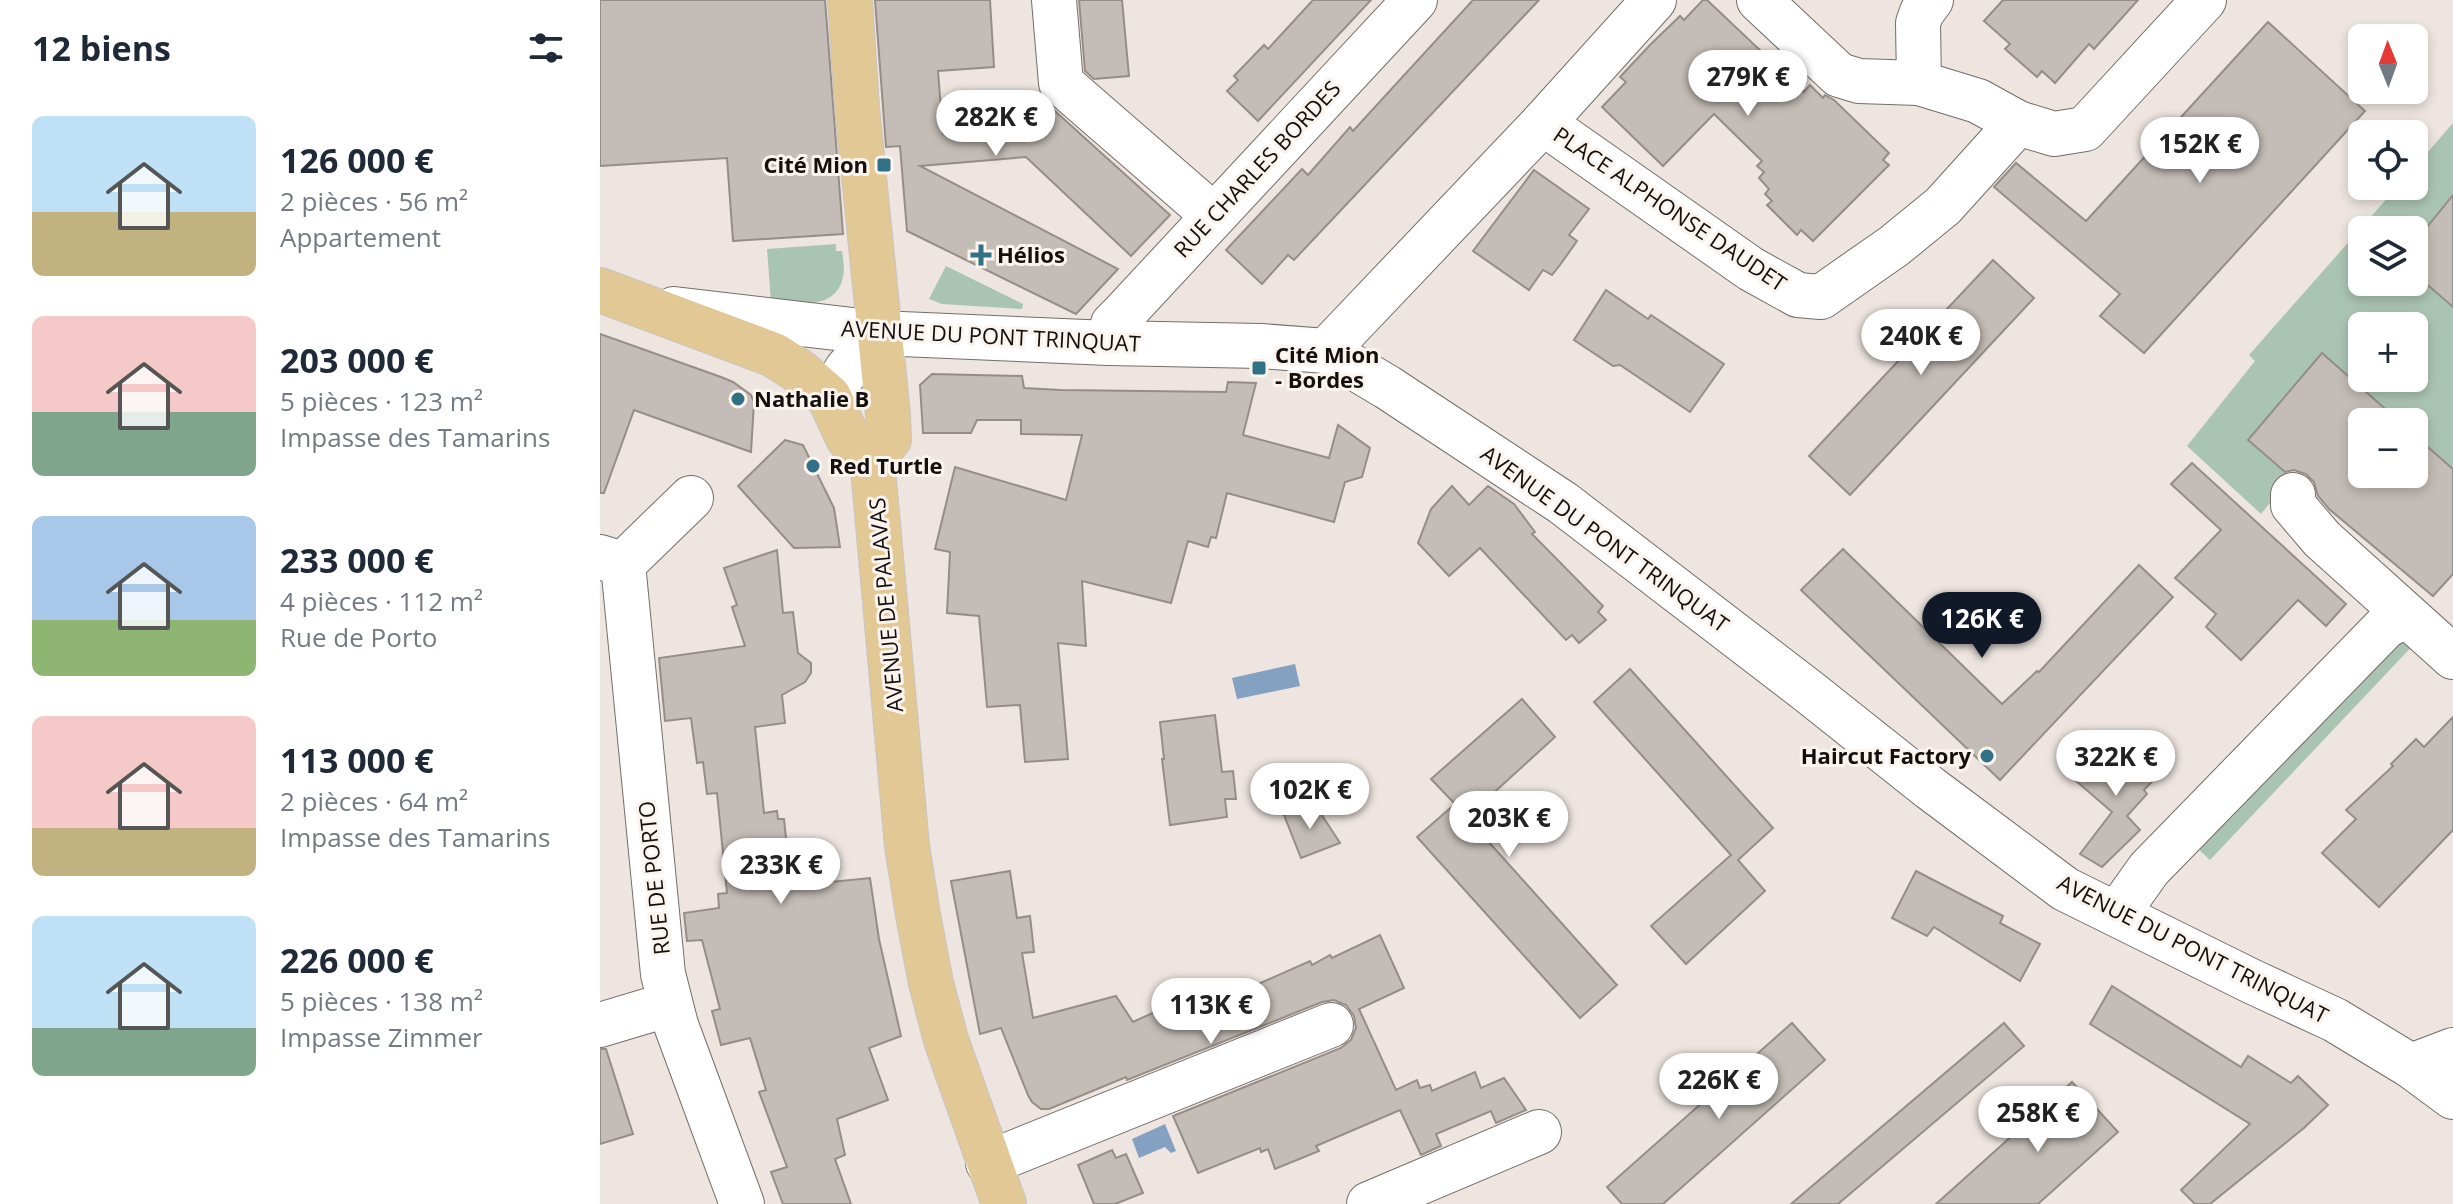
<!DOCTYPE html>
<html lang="fr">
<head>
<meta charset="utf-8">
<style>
  body { margin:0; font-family:"Open Sans",sans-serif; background:#f6f6f7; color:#1f2937; height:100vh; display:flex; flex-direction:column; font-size:30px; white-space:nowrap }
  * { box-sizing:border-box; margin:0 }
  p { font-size:26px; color:#747a83 }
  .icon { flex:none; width:44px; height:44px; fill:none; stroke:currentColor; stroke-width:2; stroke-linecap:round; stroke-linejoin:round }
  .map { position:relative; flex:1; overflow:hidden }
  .sheet { display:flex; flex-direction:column; background:#fff; width:600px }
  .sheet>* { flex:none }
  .needle { width:52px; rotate:359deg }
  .tools { position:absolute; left:1748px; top:24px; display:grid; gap:16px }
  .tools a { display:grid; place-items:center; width:80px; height:80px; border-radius:12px; background:#fff; box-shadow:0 4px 12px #0003; font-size:40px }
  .price { position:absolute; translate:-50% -68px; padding:0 18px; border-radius:28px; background:#fff; color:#222; font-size:26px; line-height:52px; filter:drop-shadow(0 2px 4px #0008) }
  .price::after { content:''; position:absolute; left:50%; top:48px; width:24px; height:18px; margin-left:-12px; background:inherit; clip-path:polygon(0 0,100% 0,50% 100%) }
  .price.selected { background:#111827; color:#fff }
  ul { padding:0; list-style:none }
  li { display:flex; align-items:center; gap:24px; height:200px; padding:0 32px }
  li span { display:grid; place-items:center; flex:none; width:224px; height:160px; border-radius:12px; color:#555 }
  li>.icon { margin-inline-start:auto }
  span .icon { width:96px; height:96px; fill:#fffc; stroke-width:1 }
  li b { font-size:34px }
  h2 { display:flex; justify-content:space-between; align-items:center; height:96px; padding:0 32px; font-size:34px }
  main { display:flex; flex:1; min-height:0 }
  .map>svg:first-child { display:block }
  .green { fill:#aac4b4; fill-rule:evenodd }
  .water { fill:#85a1c2 }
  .building { fill:#c4bcb6; stroke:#958d88; stroke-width:2 }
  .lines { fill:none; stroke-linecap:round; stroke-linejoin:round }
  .minor-casing { stroke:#746d68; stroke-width:46 }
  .major-casing { stroke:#c6c5c5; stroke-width:46 }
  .minor { stroke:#fff; stroke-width:44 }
  .major { stroke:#e2c895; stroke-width:44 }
  .poi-dot { fill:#317185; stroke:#fbf3ed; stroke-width:3 }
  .labels { text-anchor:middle; stroke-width:6; stroke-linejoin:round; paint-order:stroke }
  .poi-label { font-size:22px; font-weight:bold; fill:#120f0d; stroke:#fbf3ed; text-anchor:start }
  .street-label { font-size:22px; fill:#120f0d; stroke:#fbf3ed }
</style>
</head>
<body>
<main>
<section class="sheet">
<h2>12 biens<svg class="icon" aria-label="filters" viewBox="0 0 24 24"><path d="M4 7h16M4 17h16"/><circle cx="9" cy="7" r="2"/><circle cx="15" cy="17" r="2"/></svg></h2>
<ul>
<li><span style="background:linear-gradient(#bfe0f5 60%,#c2b280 0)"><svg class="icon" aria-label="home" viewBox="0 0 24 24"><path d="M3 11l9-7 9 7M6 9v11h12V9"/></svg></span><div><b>126 000 €</b><p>2 pièces · 56 m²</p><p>Appartement</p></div></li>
<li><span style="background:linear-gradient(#f6c9c9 60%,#7fa58c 0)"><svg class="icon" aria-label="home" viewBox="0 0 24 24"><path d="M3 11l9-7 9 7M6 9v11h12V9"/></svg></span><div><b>203 000 €</b><p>5 pièces · 123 m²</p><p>Impasse des Tamarins</p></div></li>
<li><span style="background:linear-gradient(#a9c7e8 65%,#8fb573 0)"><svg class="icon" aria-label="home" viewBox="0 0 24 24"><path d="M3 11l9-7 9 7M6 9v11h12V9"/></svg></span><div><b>233 000 €</b><p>4 pièces · 112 m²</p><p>Rue de Porto</p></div></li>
<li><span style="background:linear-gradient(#f6c9c9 70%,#c2b280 0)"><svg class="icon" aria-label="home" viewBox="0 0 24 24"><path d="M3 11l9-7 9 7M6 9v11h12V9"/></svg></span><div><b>113 000 €</b><p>2 pièces · 64 m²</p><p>Impasse des Tamarins</p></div></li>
<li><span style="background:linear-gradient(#bfe0f5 70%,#7fa58c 0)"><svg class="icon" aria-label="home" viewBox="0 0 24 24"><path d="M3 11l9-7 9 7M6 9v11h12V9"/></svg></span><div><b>226 000 €</b><p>5 pièces · 138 m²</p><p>Impasse Zimmer</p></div></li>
</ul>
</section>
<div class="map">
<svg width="1853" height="1204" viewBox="0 0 1853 1204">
  <rect width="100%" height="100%" fill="#eee5e0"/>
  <g class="green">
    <path d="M 1853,123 L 1853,195 L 1814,243 L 1814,230 L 1762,230 L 1762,282 L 1814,282 L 1814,273 L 1853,307 L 1853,469 L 1814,435 L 1814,422 L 1800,422 L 1722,353 L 1648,440 L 1691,477 L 1661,514 L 1587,446 L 1655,361 L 1649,355 L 1798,186 L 1814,186 L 1814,168 ZM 1762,326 L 1814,326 L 1814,378 L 1762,378 Z"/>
    <path d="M 236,244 L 236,251 L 242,251 C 243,259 245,269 243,277 C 236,311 197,303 171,302 L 167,249 Z"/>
    <path d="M 346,266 L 423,304 L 422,309 L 342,304 L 329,299 Z"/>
    <path d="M 1807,632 L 1819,639 L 1610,860 L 1597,848 Z"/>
  </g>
  <g class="water">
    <path d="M 695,664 L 700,686 L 637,699 L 632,678 Z"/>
    <path d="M 565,1124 L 576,1151 L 571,1153 L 565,1147 L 539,1158 L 532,1139 Z"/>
  </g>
  <g class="building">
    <path d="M 0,0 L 225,0 L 243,234 L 133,241 L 127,158 L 0,166 Z"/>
    <path d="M 275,0 L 390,0 L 394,67 L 338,71 L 343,134 L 399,130 L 396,96 L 439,93 L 445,102 L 570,215 L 531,256 L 426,157 L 320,166 L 518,269 L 476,314 L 307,231 L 300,146 L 286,147 Z"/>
    <path d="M 479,0 L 522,0 L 529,76 L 494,79 L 485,71 Z"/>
    <path d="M 713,0 L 771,0 L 658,121 L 627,91 L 638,80 L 634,76 L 664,45 L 668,49 Z"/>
    <path d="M 873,0 L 939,0 L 694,260 L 688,255 L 662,284 L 626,250 L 702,169 L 708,175 L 750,127 L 753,131 Z"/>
    <path d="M 1103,0 L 1107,0 L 1204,92 L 1210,85 L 1223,98 L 1225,95 L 1234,100 L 1289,153 L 1283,160 L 1289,165 L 1213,241 L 1201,230 L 1197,235 L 1167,205 L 1172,201 L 1165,194 L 1169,189 L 1159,178 L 1164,172 L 1157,166 L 1162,161 L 1114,114 L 1063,166 L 1002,107 L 1026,82 L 1020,77 L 1050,45 L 1080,16 L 1084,20 Z"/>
    <path d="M 1403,0 L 1538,0 L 1494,49 L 1489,44 L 1455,83 L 1442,71 L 1437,77 L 1405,49 L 1410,44 L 1384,21 Z"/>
    <path d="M 1668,22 L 1765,111 L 1544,353 L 1500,316 L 1520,294 L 1394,187 L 1416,163 L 1486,221 Z"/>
    <path d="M 934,170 L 989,209 L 969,235 L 977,241 L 960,265 L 952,275 L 943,270 L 929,290 L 873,251 Z"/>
    <path d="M 1853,195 L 1853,307 L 1814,273 L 1814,243 Z"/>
    <path d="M 1393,260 L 1434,298 L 1250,495 L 1209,456 Z"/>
    <path d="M 1006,290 L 1048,319 L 1051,315 L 1124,364 L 1090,412 L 1020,365 L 1013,366 L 974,340 Z"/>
    <path d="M 0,334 L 121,377 L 133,382 L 151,395 L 154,402 L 151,452 L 34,410 L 4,493 L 0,493 Z"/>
    <path d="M 1722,353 L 1800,422 L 1762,422 L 1762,474 L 1814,474 L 1814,435 L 1853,469 L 1853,574 L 1833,596 L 1729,509 L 1718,496 L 1714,482 L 1706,474 L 1694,470 L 1685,472 L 1648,440 Z"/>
    <path d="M 332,374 L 422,376 L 424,388 L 461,390 L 626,392 L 628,382 L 656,383 L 643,435 L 729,458 L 738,425 L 770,448 L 762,477 L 745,482 L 734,522 L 627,493 L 616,538 L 611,537 L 608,547 L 588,541 L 571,603 L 482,581 L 486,646 L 458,643 L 468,759 L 425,762 L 420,705 L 387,707 L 379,616 L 347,613 L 350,552 L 335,549 L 355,467 L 466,500 L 482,435 L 421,434 L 421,420 L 377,420 L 371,433 L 323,433 L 320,385 Z"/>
    <path d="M 185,440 L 203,445 L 234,508 L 240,547 L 194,548 L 138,486 Z"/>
    <path d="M 1592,463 L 1746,604 L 1726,626 L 1698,600 L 1641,660 L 1606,627 L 1616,614 L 1575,578 L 1621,530 L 1571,484 Z"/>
    <path d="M 852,486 L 869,505 L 888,486 L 914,504 L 935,532 L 932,534 L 1003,606 L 998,612 L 1006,620 L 979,643 L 972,635 L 966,640 L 880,548 L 849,576 L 818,543 L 831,509 Z"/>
    <path d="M 1243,549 L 1402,704 L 1437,671 L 1439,672 L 1539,565 L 1573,597 L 1400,780 L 1201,590 Z"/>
    <path d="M 177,550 L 183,613 L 193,612 L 198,653 L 211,663 L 211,673 L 205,682 L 182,695 L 185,723 L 155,727 L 164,813 L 177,811 L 178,819 L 184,819 L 191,886 L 270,878 L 279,939 L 301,1036 L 269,1048 L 288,1100 L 237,1119 L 245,1155 L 235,1159 L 251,1204 L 183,1204 L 171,1172 L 187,1167 L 159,1092 L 166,1090 L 150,1038 L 121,1045 L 112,1011 L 120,1009 L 102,940 L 87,941 L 84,913 L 119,908 L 118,894 L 127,893 L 117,793 L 107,794 L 103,762 L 97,763 L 91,718 L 65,721 L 59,658 L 145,646 L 132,607 L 137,605 L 124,568 Z"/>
    <path d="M 1030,669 L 1173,828 L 1138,860 L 1165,891 L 1086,964 L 1051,926 L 1131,855 L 994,702 Z"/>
    <path d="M 922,699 L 955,737 L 867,817 L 861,811 L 1017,985 L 980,1018 L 817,837 L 855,804 L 831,779 Z"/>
    <path d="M 615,715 L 622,772 L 633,771 L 636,799 L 625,799 L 627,817 L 570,825 L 562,759 L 564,759 L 560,722 Z"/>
    <path d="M 1853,717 L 1853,830 L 1779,907 L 1722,853 L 1756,819 L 1746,810 L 1793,766 L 1791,764 L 1816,739 L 1824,747 Z"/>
    <path d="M 1511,739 L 1529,755 L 1534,750 L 1560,773 L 1544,790 L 1547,794 L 1527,816 L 1540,830 L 1502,867 L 1480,854 L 1512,812 L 1476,781 Z"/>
    <path d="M 714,803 L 740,843 L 701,858 L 684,815 Z"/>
    <path d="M 410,871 L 417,918 L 430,916 L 434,952 L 422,953 L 433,1018 L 516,996 L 533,1022 L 559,1010 L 566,1025 L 710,961 L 712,965 L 730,955 L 732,958 L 780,935 L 804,988 L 759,1009 L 796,1090 L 817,1080 L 820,1088 L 830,1085 L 832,1091 L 875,1072 L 881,1088 L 904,1078 L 926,1110 L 896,1123 L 891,1111 L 836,1134 L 841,1146 L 821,1155 L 800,1110 L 716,1146 L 719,1151 L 675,1169 L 668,1149 L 661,1152 L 660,1148 L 598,1173 L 573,1116 L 741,1048 L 751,1040 L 756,1028 L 754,1016 L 746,1005 L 734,1000 L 722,1002 L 527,1080 L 526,1077 L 449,1109 L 441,1109 L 432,1102 L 428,1095 L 401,1028 L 380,1034 L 351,881 Z"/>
    <path d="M 1316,871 L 1403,916 L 1400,923 L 1440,944 L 1420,981 L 1334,927 L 1327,936 L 1292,918 Z"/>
    <path d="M 1512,986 L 1641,1067 L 1648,1056 L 1691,1083 L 1698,1076 L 1728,1105 L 1704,1128 L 1610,1204 L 1595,1204 L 1581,1190 L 1650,1124 L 1490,1024 Z"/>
    <path d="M 1192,1023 L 1225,1060 L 1063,1204 L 1022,1204 L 1007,1187 Z"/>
    <path d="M 1404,1023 L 1424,1046 L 1238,1204 L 1191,1204 Z"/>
    <path d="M 0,1049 L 6,1049 L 33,1134 L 0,1144 Z"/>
    <path d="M 1472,1082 L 1518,1132 L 1438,1204 L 1336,1204 Z"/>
    <path d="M 512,1150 L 516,1158 L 526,1154 L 543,1193 L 515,1204 L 494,1204 L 478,1165 Z"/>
  </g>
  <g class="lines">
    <g class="minor-casing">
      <g id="minor">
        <path d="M 454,0 L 461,83 L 613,215"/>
        <path d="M 1159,0 L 1239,75 L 1259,81 L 1319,83 L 1378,101 L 1418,123 L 1454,134 L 1485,129 L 1604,0"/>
        <path d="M 1319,83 L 1318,23 L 1322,12 L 1331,0"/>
        <path d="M 943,123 L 1151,269 L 1198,295 L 1221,297 L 1294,246 L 1343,206 L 1418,123"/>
        <path d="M 74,309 L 278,333 L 509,343 L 661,346 L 726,351 L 787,387 L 963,503 L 1208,691 L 1330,788 L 1465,889 L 1653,982 L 1735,1020 L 1811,1066 L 1853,1097"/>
        <path d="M 509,343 L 513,324 L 523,314 L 815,0"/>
        <path d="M 726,351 L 943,123 L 1054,0"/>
        <path d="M 229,397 L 247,369 L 278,333"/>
        <path d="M 1693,495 L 1693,505 L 1722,539 L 1853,657"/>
        <path d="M 0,557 L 23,564 L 63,974 L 76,1025 L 142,1204"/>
        <path d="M 23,564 L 91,498"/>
        <path d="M 1517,914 L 1549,869 L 1785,627 L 1805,615"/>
        <path d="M 0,1025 L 70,1004"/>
        <path d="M 1811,1066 L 1853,1050"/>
        <path d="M 388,1163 L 731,1025"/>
        <path d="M 769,1204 L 939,1132"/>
      </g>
    </g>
    <g class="major-casing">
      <g id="major">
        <path d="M 250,0 L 257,107 L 288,415 L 289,439 L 272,458 L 307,846 L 318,915 L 331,983 L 346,1040 L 404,1204"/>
        <path d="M 0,290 L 174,355 L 200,372 L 229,397 L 248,438 L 272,458"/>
      </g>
    </g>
    <use href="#minor" class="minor"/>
    <use href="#major" class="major"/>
  </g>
  <g class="poi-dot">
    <rect x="276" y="157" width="16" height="16" rx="4"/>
    <path d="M377 243h8v8h8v8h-8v8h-8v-8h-8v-8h8z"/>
    <rect x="651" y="360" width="16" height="16" rx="4"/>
    <circle cx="138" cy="399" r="8"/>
    <circle cx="213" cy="466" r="8"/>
    <circle cx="1387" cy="756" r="8"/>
  </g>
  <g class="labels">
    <g class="poi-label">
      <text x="268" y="173" text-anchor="end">Cité Mion</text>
      <text x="397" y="263">Hélios</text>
      <text x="675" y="363">Cité Mion<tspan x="675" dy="25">- Bordes</tspan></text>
      <text x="154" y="407">Nathalie B</text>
      <text x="229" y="474">Red Turtle</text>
      <text x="1371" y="764" text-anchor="end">Haircut Factory</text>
    </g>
    <g class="street-label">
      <text transform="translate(657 169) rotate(-47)" y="8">RUE CHARLES BORDES</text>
      <text transform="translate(1070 209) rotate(34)" y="8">PLACE ALPHONSE DAUDET</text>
      <text transform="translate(391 336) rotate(3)" y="8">AVENUE DU PONT TRINQUAT</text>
      <text transform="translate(1005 539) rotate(36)" y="8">AVENUE DU PONT TRINQUAT</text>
      <text transform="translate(286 605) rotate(-95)" y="8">AVENUE DE PALAVAS</text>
      <text transform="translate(54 878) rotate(-96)" y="8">RUE DE PORTO</text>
      <text transform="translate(1593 949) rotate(27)" y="8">AVENUE DU PONT TRINQUAT</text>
    </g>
  </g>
</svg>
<div class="tools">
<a><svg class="needle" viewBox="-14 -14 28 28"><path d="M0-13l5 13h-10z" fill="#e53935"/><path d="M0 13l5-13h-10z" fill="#747a83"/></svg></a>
<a><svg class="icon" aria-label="locate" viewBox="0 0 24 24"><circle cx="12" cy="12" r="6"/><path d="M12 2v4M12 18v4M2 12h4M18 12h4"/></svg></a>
<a><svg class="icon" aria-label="layers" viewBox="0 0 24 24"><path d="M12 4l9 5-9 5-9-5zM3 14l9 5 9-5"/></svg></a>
<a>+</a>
<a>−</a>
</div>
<b class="price" style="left:1148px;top:118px">279K €</b>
<b class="price" style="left:396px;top:158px">282K €</b>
<b class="price" style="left:1600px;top:185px">152K €</b>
<b class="price" style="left:1321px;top:377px">240K €</b>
<b class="price selected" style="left:1382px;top:660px">126K €</b>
<b class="price" style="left:1516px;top:798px">322K €</b>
<b class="price" style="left:710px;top:831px">102K €</b>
<b class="price" style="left:909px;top:859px">203K €</b>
<b class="price" style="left:181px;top:906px">233K €</b>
<b class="price" style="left:611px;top:1046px">113K €</b>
<b class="price" style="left:1119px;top:1121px">226K €</b>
<b class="price" style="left:1438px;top:1154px">258K €</b>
</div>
</main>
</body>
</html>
